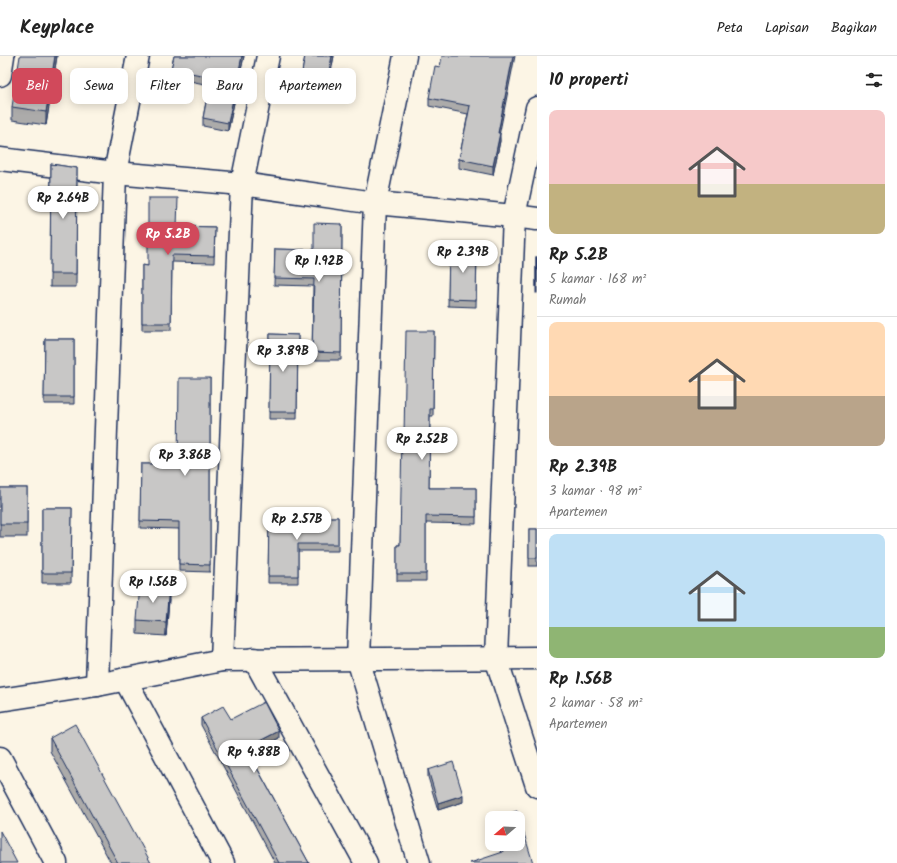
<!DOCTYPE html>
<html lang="id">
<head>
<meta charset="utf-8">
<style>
  body { margin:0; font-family:Kalam,sans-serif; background:#f2f2f2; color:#222; height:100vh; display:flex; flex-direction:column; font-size:15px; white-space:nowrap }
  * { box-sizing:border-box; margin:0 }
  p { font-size:13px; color:#767676 }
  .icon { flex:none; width:22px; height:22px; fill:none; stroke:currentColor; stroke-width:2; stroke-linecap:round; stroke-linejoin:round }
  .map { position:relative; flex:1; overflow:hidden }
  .details { display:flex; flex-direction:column; background:#fff; width:360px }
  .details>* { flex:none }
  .hud { position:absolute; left:12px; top:12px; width:380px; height:36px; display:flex; gap:8px }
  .needle { width:26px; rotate:251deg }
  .buttons { position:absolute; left:485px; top:755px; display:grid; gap:8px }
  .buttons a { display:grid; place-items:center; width:40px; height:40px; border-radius:8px; background:#fff; box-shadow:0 2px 10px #0003; font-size:20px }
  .price { position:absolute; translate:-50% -34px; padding:0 9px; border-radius:14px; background:#fff; color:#222; font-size:13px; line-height:26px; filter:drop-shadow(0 1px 2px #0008) }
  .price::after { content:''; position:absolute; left:50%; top:24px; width:12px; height:9px; margin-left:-6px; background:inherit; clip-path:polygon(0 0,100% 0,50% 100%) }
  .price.on { background:#d1495b; color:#fff }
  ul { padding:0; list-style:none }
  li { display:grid; align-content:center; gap:8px; height:212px; padding:0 12px }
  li+li { border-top:1px solid #e0e0e0 }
  li span { display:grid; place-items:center; height:124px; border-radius:8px; color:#555 }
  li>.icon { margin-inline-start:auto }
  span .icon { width:72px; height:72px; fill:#fffc; stroke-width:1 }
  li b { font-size:17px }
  h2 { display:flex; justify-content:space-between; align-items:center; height:48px; padding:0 12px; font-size:17px }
  .pill { padding:0 14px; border-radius:8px; background:#fff; box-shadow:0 2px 10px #0003; font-size:14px; line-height:36px }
  .pill.on { background:#d1495b; color:#fff }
  header { display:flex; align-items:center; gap:24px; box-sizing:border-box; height:56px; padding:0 20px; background:#fff; border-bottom:1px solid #e0e0e0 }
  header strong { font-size:19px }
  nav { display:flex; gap:22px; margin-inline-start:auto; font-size:14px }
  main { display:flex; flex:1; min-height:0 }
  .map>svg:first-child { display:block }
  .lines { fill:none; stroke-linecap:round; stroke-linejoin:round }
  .minor-casing { stroke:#1b2f5e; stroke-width:25 }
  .minor { stroke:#fcf5e5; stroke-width:22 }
  .wall { fill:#acabaa; stroke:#1b2f5e }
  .shaded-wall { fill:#8c8b8b; stroke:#1b2f5e }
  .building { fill:#c8c7c6; stroke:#1b2f5e }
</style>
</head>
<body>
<header>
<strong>Keyplace</strong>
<nav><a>Peta</a><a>Lapisan</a><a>Bagikan</a></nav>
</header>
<main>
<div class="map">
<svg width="537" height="807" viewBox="0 0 537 807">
  <rect width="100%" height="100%" fill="#fcf5e5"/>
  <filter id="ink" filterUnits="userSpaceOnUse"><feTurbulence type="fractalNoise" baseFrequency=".025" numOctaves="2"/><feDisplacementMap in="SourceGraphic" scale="8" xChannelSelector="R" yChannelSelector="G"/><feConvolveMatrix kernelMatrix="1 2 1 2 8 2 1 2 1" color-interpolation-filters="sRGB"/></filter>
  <g filter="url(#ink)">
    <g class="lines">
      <g class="minor-casing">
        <g id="minor">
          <path d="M 405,0 L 375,147 L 358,603 L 419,807"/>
          <path d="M 0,19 L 3,0"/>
          <path d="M 537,52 L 514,160 L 496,602 L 537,730"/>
          <path d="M 0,103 L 115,117 L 242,128 L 375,147 L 514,160 L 537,163"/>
          <path d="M 254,603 L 366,807"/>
          <path d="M 222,604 L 242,128 L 268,0"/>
          <path d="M 125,623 L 223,807"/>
          <path d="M 97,629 L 115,117 L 138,0"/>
          <path d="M 0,644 L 97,629 L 222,604 L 537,602"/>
          <path d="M 0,702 L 56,807"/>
        </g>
      </g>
      <use href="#minor" class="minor"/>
    </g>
    <g class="wall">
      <path d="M 57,0 L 46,69 L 12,64 L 12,51 Z"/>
      <path d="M 174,0 L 244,0 L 228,75 L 203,70 L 203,62 L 209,29 L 171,21 L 171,13 Z"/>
      <path d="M 305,0 L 334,0 L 325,45 L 299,39 L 299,32 Z"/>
      <path d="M 440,11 L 499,77 L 500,85 L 493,119 L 459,112 L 459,103 L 468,58 L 429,50 L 429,42 Z"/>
      <path d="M 51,108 L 77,112 L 76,231 L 50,231 Z"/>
      <path d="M 342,168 L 341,304 L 312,304 L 313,230 L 274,229 L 275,193 L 314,194 Z"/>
      <path d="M 177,170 L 215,171 L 214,207 L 172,206 L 171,274 L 142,274 L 142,209 L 148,210 Z"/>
      <path d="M 449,192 L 477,192 L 476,251 L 448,250 Z"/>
      <rect x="536" y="201" width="1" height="36"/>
      <path d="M 434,275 L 433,360 L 430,360 L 429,432 L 476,432 L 476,468 L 426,467 L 426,525 L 397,525 L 397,489 L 400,489 L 404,378 Z"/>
      <path d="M 270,278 L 298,279 L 297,363 L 269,363 Z"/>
      <path d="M 45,283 L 74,283 L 74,348 L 44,348 Z"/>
      <path d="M 210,322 L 210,516 L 179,515 L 179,473 L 140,472 L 141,408 L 178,408 Z"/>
      <rect x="0" y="432" width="27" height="49"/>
      <path d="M 42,452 L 72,452 L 71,527 L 42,527 Z"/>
      <path d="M 338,461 L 338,495 L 298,495 L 298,527 L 268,527 L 269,462 Z"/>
      <rect x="529" y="473" width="8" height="37"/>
      <path d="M 169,544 L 166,580 L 137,578 L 137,564 Z"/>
      <path d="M 201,662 L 231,663 L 279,682 L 249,697 L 309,807 L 275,807 L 201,669 Z"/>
      <path d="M 50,682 L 151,807 L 111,807 L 50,695 Z"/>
      <path d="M 428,714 L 463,746 L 438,754 L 428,721 Z"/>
      <path d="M 498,788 L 518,788 L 533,807 L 501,797 Z"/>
    </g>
    <g class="shaded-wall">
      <path d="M 55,0 L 57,0 L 46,69 L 46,56 Z"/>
      <path d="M 242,0 L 244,0 L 228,75 L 228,67 Z"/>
      <path d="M 332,0 L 334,0 L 325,45 L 325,37 Z"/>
      <path d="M 513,0 L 515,0 L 498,85 L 498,77 Z"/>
      <path d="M 500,77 L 500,85 L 493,119 L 493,110 Z"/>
      <path d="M 169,531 L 169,544 L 166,580 L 166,566 Z"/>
      <path d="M 279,675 L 279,682 L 246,699 L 246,692 Z"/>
      <path d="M 463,739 L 463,746 L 438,754 L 438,747 Z"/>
    </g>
    <g class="building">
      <path d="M 20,0 L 55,0 L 46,56 L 12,51 Z"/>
      <path d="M 174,0 L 242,0 L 228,67 L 203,62 L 211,21 L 171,13 Z"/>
      <path d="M 305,0 L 332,0 L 325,37 L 299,32 Z"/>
      <path d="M 442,0 L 513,0 L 498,77 L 500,77 L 493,110 L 459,103 L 470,50 L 429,42 L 435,10 L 440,11 Z"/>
      <path d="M 51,108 L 77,112 L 76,218 L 50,218 Z"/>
      <path d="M 148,142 L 178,142 L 177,170 L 215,171 L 214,200 L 172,199 L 171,267 L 142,267 L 142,209 L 148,210 Z"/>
      <path d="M 314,167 L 342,168 L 341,297 L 312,296 L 314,223 L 274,222 L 275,193 L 314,194 Z"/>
      <path d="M 449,192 L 477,192 L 476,244 L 448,243 Z"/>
      <rect x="536" y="201" width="1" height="29"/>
      <path d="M 406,275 L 434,275 L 433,353 L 430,353 L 429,432 L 476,432 L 476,461 L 426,460 L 426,518 L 397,518 L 397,489 L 400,489 L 402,378 L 404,378 Z"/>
      <path d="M 270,278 L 298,279 L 297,356 L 269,356 Z"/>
      <path d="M 45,283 L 74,283 L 74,341 L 44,341 Z"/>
      <path d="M 179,322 L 210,322 L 210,509 L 179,508 L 179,466 L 140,465 L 141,408 L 178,408 Z"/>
      <rect x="0" y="432" width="27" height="36"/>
      <path d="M 42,452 L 72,452 L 71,517 L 42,517 Z"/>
      <path d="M 338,461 L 338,488 L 298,488 L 298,520 L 268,520 L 269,462 Z"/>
      <rect x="529" y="473" width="8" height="29"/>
      <path d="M 140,529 L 169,531 L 166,566 L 137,564 Z"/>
      <path d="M 264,646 L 279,675 L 246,692 L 309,807 L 279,807 L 201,662 L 223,650 L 231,663 Z"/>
      <path d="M 75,668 L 151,807 L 118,807 L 50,682 Z"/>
      <path d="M 453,706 L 463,739 L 438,747 L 428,714 Z"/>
      <path d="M 517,755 L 533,807 L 470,807 L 503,796 L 500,788 L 518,788 L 518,762 L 494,762 Z"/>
      <path d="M 0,775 L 17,807 L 0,807 Z"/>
    </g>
  </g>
</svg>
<div class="buttons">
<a><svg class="needle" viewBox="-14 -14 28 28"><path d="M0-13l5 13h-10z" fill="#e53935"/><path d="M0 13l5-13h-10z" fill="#767676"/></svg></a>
</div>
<b class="price" style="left:63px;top:164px">Rp 2.64B</b>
<b class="price on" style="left:168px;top:200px">Rp 5.2B</b>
<b class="price" style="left:463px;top:218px">Rp 2.39B</b>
<b class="price" style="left:319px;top:227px">Rp 1.92B</b>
<b class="price" style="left:283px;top:317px">Rp 3.89B</b>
<b class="price" style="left:422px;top:405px">Rp 2.52B</b>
<b class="price" style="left:185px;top:421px">Rp 3.86B</b>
<b class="price" style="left:297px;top:485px">Rp 2.57B</b>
<b class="price" style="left:153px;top:548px">Rp 1.56B</b>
<b class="price" style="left:254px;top:718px">Rp 4.88B</b>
<div class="hud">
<a class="pill on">Beli</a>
<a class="pill">Sewa</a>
<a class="pill">Filter</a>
<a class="pill">Baru</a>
<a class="pill">Apartemen</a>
</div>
</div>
<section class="details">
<h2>10 properti<svg class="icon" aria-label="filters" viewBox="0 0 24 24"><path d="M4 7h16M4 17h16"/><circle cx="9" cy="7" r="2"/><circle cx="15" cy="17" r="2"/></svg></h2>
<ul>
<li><span style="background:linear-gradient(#f6c9c9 60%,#c2b280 0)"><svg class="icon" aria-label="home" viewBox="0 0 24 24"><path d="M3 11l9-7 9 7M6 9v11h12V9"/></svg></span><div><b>Rp 5.2B</b><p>5 kamar · 168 m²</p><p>Rumah</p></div></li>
<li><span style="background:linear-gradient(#ffd9b3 60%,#b9a48a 0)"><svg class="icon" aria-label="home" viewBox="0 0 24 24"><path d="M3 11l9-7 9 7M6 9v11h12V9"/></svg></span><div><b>Rp 2.39B</b><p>3 kamar · 98 m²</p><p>Apartemen</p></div></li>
<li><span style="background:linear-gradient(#bfe0f5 75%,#8fb573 0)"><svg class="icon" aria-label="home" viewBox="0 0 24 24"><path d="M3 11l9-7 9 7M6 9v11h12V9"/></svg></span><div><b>Rp 1.56B</b><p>2 kamar · 58 m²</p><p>Apartemen</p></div></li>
</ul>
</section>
</main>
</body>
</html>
